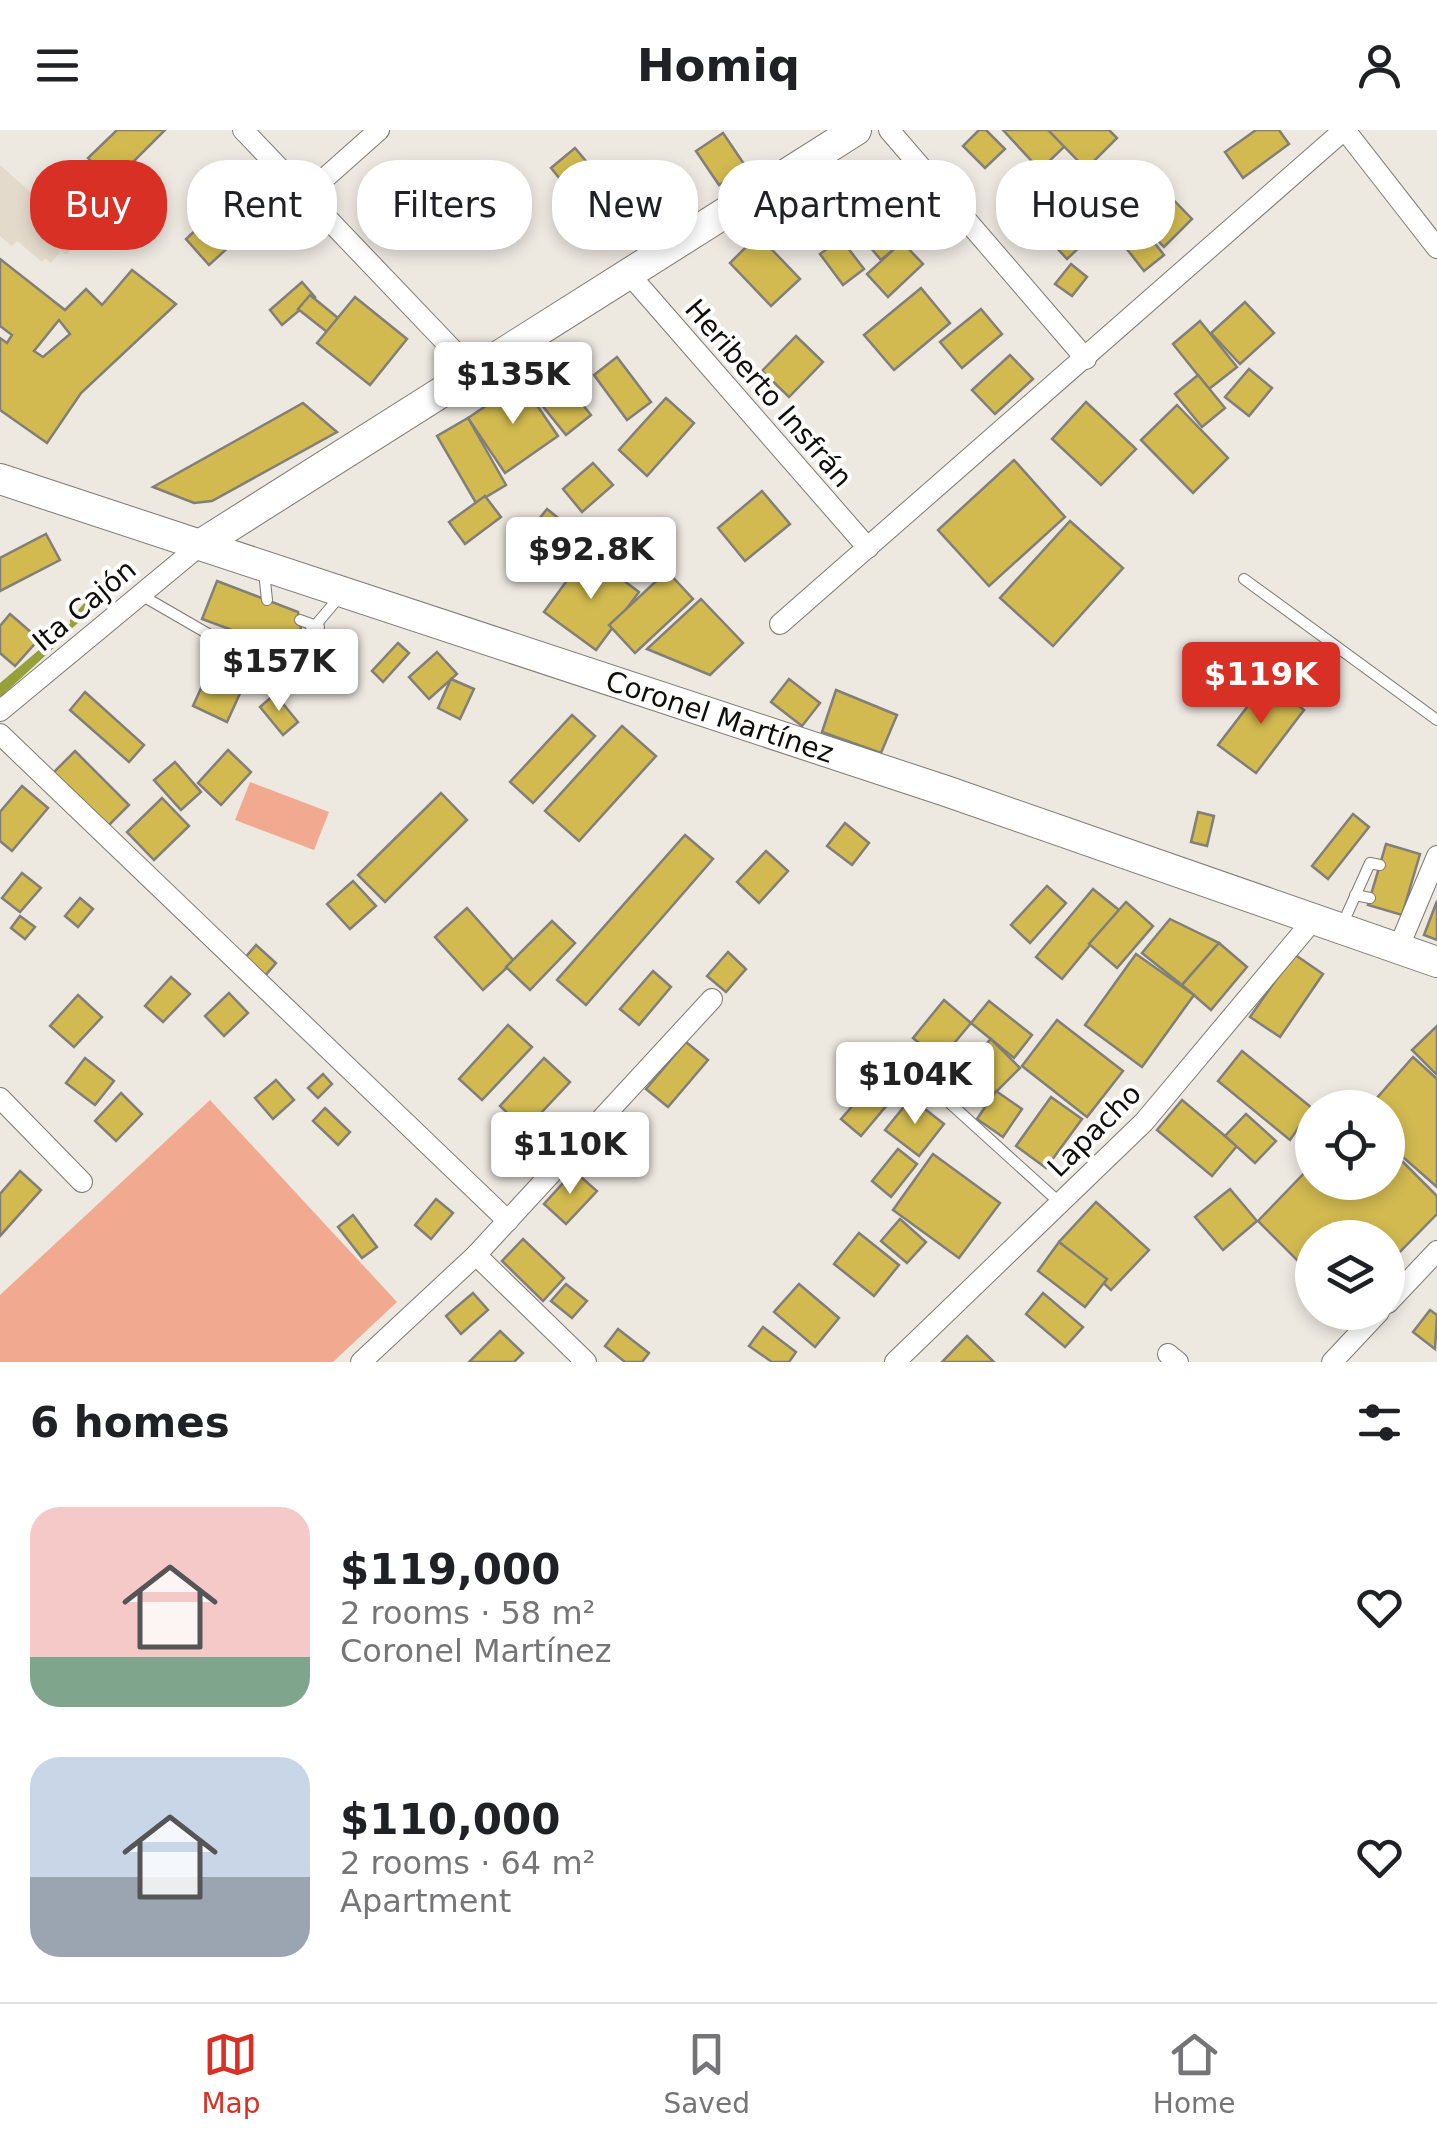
<!DOCTYPE html>
<html lang="en">
<head>
<meta charset="utf-8">
<style>
  body { margin:0; font-family:"DejaVu Sans",sans-serif; background:#f2f2f2; color:#202124; height:100vh; display:flex; flex-direction:column; font-size:38px; white-space:nowrap }
  * { box-sizing:border-box; margin:0 }
  p { font-size:32px; color:#757577 }
  .icon { flex:none; width:55px; height:55px; fill:none; stroke:currentColor; stroke-width:2; stroke-linecap:round; stroke-linejoin:round }
  .map { position:relative; height:1232px; overflow:hidden }
  .side { display:flex; flex-direction:column; background:#fff; flex:1 }
  .side>* { flex:none }
  .banner { position:absolute; left:30px; top:30px; width:1378px; height:90px; display:flex; gap:20px }
  .controls { position:absolute; left:1295px; top:960px; display:grid; gap:20px }
  .controls a { display:grid; place-items:center; width:110px; height:110px; border-radius:50%; background:#fff; box-shadow:0 5px 15px #0003; font-size:50px }
  .price { position:absolute; translate:-50% -85px; padding:0 22px; border-radius:10px; background:#fff; color:#222; font-size:32px; line-height:65px; filter:drop-shadow(0 2px 5px #0008) }
  .price::after { content:''; position:absolute; left:50%; top:60px; width:30px; height:22px; margin-left:-15px; background:inherit; clip-path:polygon(0 0,100% 0,50% 100%) }
  .price.current { background:#d93025; color:#fff }
  ul { padding:0; list-style:none }
  li { display:flex; align-items:center; gap:30px; height:250px; padding:0 30px }
  li span { display:grid; place-items:center; flex:none; width:280px; height:200px; border-radius:30px; color:#555 }
  li>.icon { margin-inline-start:auto }
  span .icon { width:120px; height:120px; fill:#fffc; stroke-width:1 }
  li b { font-size:42px }
  h2 { display:flex; justify-content:space-between; align-items:center; height:120px; padding:0 30px; font-size:42px }
  .chip { padding:0 35px; border-radius:40px; background:#fff; box-shadow:0 5px 15px #0003; font-size:35px; line-height:90px }
  .chip.current { background:#d93025; color:#fff }
  header { display:flex; justify-content:space-between; align-items:center; height:130px; padding:0 30px; background:#fff; font-size:45px; font-weight:700 }
  .tabs { display:flex; justify-content:space-around; align-items:center; height:140px; border-top:2px solid #e0e0e0; background:#fff; font-size:28px; color:#757577 }
  .tabs a { display:grid; justify-items:center; gap:5px }
  .tabs .current { color:#d93025 }
  .map>svg:first-child { display:block }
  .built { fill:#e4dacc }
  .green { fill:#f1aa90 }
  .water { fill:#96a139 }
  .lines { fill:none; stroke-linecap:round; stroke-linejoin:round }
  .stream { stroke:#96a139; stroke-width:8 }
  .building { fill:#d2ba50; stroke:#817f77; stroke-width:2.5; fill-rule:evenodd }
  .lane-casing { stroke:#7e7972; stroke-width:12 }
  .street-casing { stroke:#7e7972; stroke-width:22 }
  .secondary-casing { stroke:#7e7972; stroke-width:32 }
  .lane { stroke:#fff; stroke-width:10 }
  .street { stroke:#fff; stroke-width:20 }
  .secondary { stroke:#fff; stroke-width:30 }
  .labels { text-anchor:middle; stroke-width:8; stroke-linejoin:round; paint-order:stroke }
  .street-label { font-size:28px; fill:#0f0e0b; stroke:#fff }
</style>
</head>
<body>
<header><svg class="icon" aria-label="menu" viewBox="0 0 24 24"><path d="M4 6h16M4 12h16M4 18h16"/></svg>Homiq<svg class="icon" aria-label="person" viewBox="0 0 24 24"><circle cx="12" cy="8" r="4"/><path d="M4 21q1-7 8-7t8 7"/></svg></header>
<div class="map">
<svg width="1437" height="1232" viewBox="0 0 1437 1232">
  <rect width="100%" height="100%" fill="#ede8e0"/>
  <path class="built" d="M 0,35 L 81,107 L 66,125 L 61,121 L 51,133 L 45,128 L 42,132 L 17,111 L 12,116 L 0,106 Z"/>
  <g class="green">
    <path d="M 250,652 L 329,682 L 314,720 L 235,690 Z"/>
    <path d="M 210,970 L 397,1172 L 333,1232 L 0,1232 L 0,1165 Z"/>
  </g>
  <path class="water" d="M 129,433 L 134,436 L 111,454 L 99,475 L 0,560 L 0,553 L 92,475 L 106,450 Z"/>
  <g class="lines">
    <g class="stream">
      <path d="M 74,491 L 104,456"/>
      <path d="M 0,562 L 65,502"/>
    </g>
  </g>
  <g class="building">
    <path d="M 117,0 L 165,0 L 112,53 L 88,28 Z"/>
    <path d="M 979,0 L 986,0 L 1005,19 L 985,38 L 963,16 Z"/>
    <path d="M 1003,0 L 1051,0 L 1065,16 L 1040,40 Z"/>
    <path d="M 1048,0 L 1109,0 L 1117,8 L 1086,39 Z"/>
    <path d="M 1256,0 L 1279,0 L 1289,14 L 1243,48 L 1225,22 Z"/>
    <path d="M 723,3 L 746,37 L 719,55 L 696,21 Z"/>
    <path d="M 575,18 L 618,69 L 593,89 L 551,38 Z"/>
    <path d="M 244,55 L 268,81 L 209,135 L 186,109 Z"/>
    <path d="M 1159,55 L 1192,89 L 1164,117 L 1130,83 Z"/>
    <path d="M 88,58 L 127,90 L 111,108 L 73,76 Z"/>
    <path d="M 1066,60 L 1100,98 L 1067,129 L 1032,91 Z"/>
    <path d="M 901,68 L 923,94 L 881,130 L 859,104 Z"/>
    <path d="M 1132,84 L 1164,125 L 1144,141 L 1112,100 Z"/>
    <path d="M 758,105 L 800,149 L 771,176 L 730,133 Z"/>
    <path d="M 841,109 L 864,139 L 843,155 L 820,124 Z"/>
    <path d="M 902,112 L 923,134 L 888,167 L 867,144 Z"/>
    <path d="M 0,129 L 65,180 L 86,159 L 102,175 L 132,140 L 176,174 L 81,263 L 47,313 L 0,280 L 0,208 L 7,213 L 12,205 L 0,196 ZM 59,190 L 70,204 L 43,227 L 34,221 Z"/>
    <path d="M 1071,134 L 1087,147 L 1072,166 L 1055,154 Z"/>
    <path d="M 302,152 L 315,167 L 282,195 L 270,180 Z"/>
    <path d="M 921,158 L 950,193 L 894,240 L 864,205 Z"/>
    <path d="M 310,165 L 338,188 L 327,202 L 298,179 Z"/>
    <path d="M 355,167 L 407,209 L 370,255 L 317,213 Z"/>
    <path d="M 1245,172 L 1274,203 L 1240,234 L 1211,203 Z"/>
    <path d="M 981,179 L 1002,204 L 962,238 L 940,212 Z"/>
    <path d="M 1200,191 L 1237,237 L 1209,259 L 1173,214 Z"/>
    <path d="M 796,206 L 823,232 L 789,267 L 762,241 Z"/>
    <path d="M 1010,225 L 1033,249 L 995,284 L 972,260 Z"/>
    <path d="M 617,227 L 651,272 L 627,290 L 594,245 Z"/>
    <path d="M 1249,239 L 1272,258 L 1249,286 L 1225,267 Z"/>
    <path d="M 557,243 L 591,285 L 566,305 L 532,263 Z"/>
    <path d="M 1198,245 L 1225,278 L 1202,297 L 1175,264 Z"/>
    <path d="M 521,252 L 558,306 L 505,343 L 468,288 Z"/>
    <path d="M 666,268 L 694,293 L 647,346 L 619,320 Z"/>
    <path d="M 1086,272 L 1136,319 L 1101,355 L 1052,309 Z"/>
    <path d="M 303,273 L 337,302 L 212,371 L 194,373 L 153,357 Z"/>
    <path d="M 1177,275 L 1228,328 L 1193,363 L 1141,310 Z"/>
    <path d="M 468,288 L 506,355 L 476,373 L 437,306 Z"/>
    <path d="M 1014,330 L 1065,387 L 989,456 L 938,400 Z"/>
    <path d="M 593,333 L 613,355 L 582,382 L 563,359 Z"/>
    <path d="M 762,361 L 790,394 L 745,431 L 718,398 Z"/>
    <path d="M 485,366 L 501,387 L 465,414 L 449,392 Z"/>
    <path d="M 547,379 L 577,403 L 557,427 L 527,404 Z"/>
    <path d="M 1070,391 L 1123,438 L 1053,516 L 1000,468 Z"/>
    <path d="M 46,404 L 60,430 L 0,461 L 0,428 Z"/>
    <path d="M 587,423 L 639,462 L 596,520 L 544,482 Z"/>
    <path d="M 667,441 L 693,469 L 635,523 L 609,495 Z"/>
    <path d="M 217,451 L 298,482 L 307,534 L 269,552 L 262,511 L 202,489 Z"/>
    <path d="M 701,469 L 743,513 L 710,545 L 647,519 Z"/>
    <path d="M 10,484 L 39,509 L 15,536 L 0,523 L 0,496 Z"/>
    <path d="M 398,513 L 409,523 L 383,552 L 372,541 Z"/>
    <path d="M 437,522 L 457,544 L 429,569 L 409,547 Z"/>
    <path d="M 207,545 L 241,561 L 227,592 L 193,576 Z"/>
    <path d="M 451,549 L 474,559 L 460,589 L 438,578 Z"/>
    <path d="M 789,549 L 820,573 L 802,596 L 771,572 Z"/>
    <path d="M 1267,551 L 1304,580 L 1256,643 L 1218,615 Z"/>
    <path d="M 836,560 L 897,585 L 881,623 L 822,602 Z"/>
    <path d="M 85,562 L 144,615 L 129,632 L 70,580 Z"/>
    <path d="M 275,564 L 298,592 L 283,605 L 260,577 Z"/>
    <path d="M 572,585 L 595,606 L 533,673 L 510,652 Z"/>
    <path d="M 622,596 L 656,626 L 579,711 L 545,681 Z"/>
    <path d="M 228,620 L 251,642 L 221,675 L 198,653 Z"/>
    <path d="M 75,621 L 129,675 L 103,701 L 49,647 Z"/>
    <path d="M 175,632 L 201,662 L 181,680 L 154,650 Z"/>
    <path d="M 22,656 L 48,678 L 12,721 L 0,711 L 0,682 Z"/>
    <path d="M 441,663 L 467,690 L 385,772 L 358,745 Z"/>
    <path d="M 162,668 L 189,696 L 154,730 L 127,702 Z"/>
    <path d="M 1198,682 L 1214,686 L 1207,716 L 1191,712 Z"/>
    <path d="M 1353,684 L 1369,697 L 1328,749 L 1312,736 Z"/>
    <path d="M 845,693 L 869,713 L 852,735 L 827,716 Z"/>
    <path d="M 685,705 L 713,729 L 586,875 L 557,850 Z"/>
    <path d="M 1386,714 L 1420,724 L 1402,785 L 1368,775 Z"/>
    <path d="M 766,721 L 788,741 L 759,773 L 737,752 Z"/>
    <path d="M 22,743 L 41,758 L 20,782 L 2,768 Z"/>
    <path d="M 353,751 L 376,776 L 350,799 L 327,774 Z"/>
    <path d="M 1047,756 L 1066,773 L 1030,813 L 1011,795 Z"/>
    <path d="M 1093,759 L 1119,780 L 1062,849 L 1036,827 Z"/>
    <path d="M 80,768 L 93,779 L 78,797 L 65,786 Z"/>
    <path d="M 1437,771 L 1437,810 L 1424,805 Z"/>
    <path d="M 1126,772 L 1153,796 L 1117,838 L 1089,814 Z"/>
    <path d="M 467,778 L 514,831 L 483,860 L 435,807 Z"/>
    <path d="M 20,786 L 35,797 L 25,809 L 11,798 Z"/>
    <path d="M 1170,789 L 1219,813 L 1182,855 L 1142,823 Z"/>
    <path d="M 552,791 L 575,813 L 530,860 L 506,837 Z"/>
    <path d="M 1219,813 L 1247,837 L 1211,880 L 1182,855 Z"/>
    <path d="M 256,815 L 276,833 L 264,847 L 244,829 Z"/>
    <path d="M 728,822 L 746,839 L 726,862 L 707,846 Z"/>
    <path d="M 1136,824 L 1194,865 L 1142,937 L 1085,895 Z"/>
    <path d="M 1294,824 L 1323,844 L 1280,907 L 1250,887 Z"/>
    <path d="M 653,841 L 671,857 L 639,895 L 620,879 Z"/>
    <path d="M 171,847 L 190,864 L 163,892 L 145,876 Z"/>
    <path d="M 229,863 L 248,883 L 224,906 L 205,886 Z"/>
    <path d="M 78,865 L 102,887 L 74,917 L 50,896 Z"/>
    <path d="M 944,870 L 971,893 L 940,930 L 913,908 Z"/>
    <path d="M 989,871 L 1032,905 L 1014,928 L 971,893 Z"/>
    <path d="M 1057,890 L 1123,941 L 1087,987 L 1022,936 Z"/>
    <path d="M 508,895 L 532,917 L 482,970 L 459,949 Z"/>
    <path d="M 1437,896 L 1437,945 L 1412,920 Z"/>
    <path d="M 991,909 L 1020,938 L 982,976 L 953,946 Z"/>
    <path d="M 686,912 L 708,930 L 668,977 L 646,959 Z"/>
    <path d="M 1242,921 L 1312,978 L 1290,1010 L 1218,951 Z"/>
    <path d="M 1413,927 L 1437,949 L 1437,1057 L 1388,1014 L 1388,978 L 1368,978 Z"/>
    <path d="M 85,928 L 114,951 L 95,975 L 66,953 Z"/>
    <path d="M 544,928 L 570,952 L 525,1000 L 500,976 Z"/>
    <path d="M 323,944 L 332,954 L 318,968 L 308,958 Z"/>
    <path d="M 276,950 L 294,970 L 273,989 L 255,968 Z"/>
    <path d="M 868,958 L 887,975 L 861,1006 L 841,989 Z"/>
    <path d="M 996,961 L 1022,979 L 1003,1007 L 977,989 Z"/>
    <path d="M 121,963 L 142,984 L 116,1011 L 95,991 Z"/>
    <path d="M 1051,967 L 1082,989 L 1046,1038 L 1016,1016 Z"/>
    <path d="M 911,968 L 944,994 L 919,1026 L 885,1000 Z"/>
    <path d="M 1182,970 L 1237,1016 L 1212,1046 L 1157,1000 Z"/>
    <path d="M 325,978 L 350,1002 L 338,1015 L 313,991 Z"/>
    <path d="M 1246,984 L 1276,1011 L 1255,1033 L 1225,1006 Z"/>
    <path d="M 1388,1017 L 1437,1066 L 1437,1084 L 1388,1134 L 1388,1108 L 1312,1108 L 1312,1145 L 1258,1091 L 1312,1035 L 1312,1052 L 1388,1052 Z"/>
    <path d="M 898,1019 L 917,1034 L 891,1067 L 872,1051 Z"/>
    <path d="M 933,1024 L 1000,1073 L 959,1128 L 893,1080 Z"/>
    <path d="M 20,1041 L 41,1060 L 0,1106 L 0,1064 Z"/>
    <path d="M 574,1041 L 597,1061 L 566,1094 L 544,1074 Z"/>
    <path d="M 1230,1059 L 1257,1091 L 1223,1120 L 1195,1087 Z"/>
    <path d="M 436,1069 L 453,1083 L 431,1109 L 415,1095 Z"/>
    <path d="M 1096,1072 L 1149,1120 L 1111,1160 L 1059,1112 Z"/>
    <path d="M 353,1085 L 377,1117 L 362,1128 L 338,1097 Z"/>
    <path d="M 900,1089 L 926,1112 L 907,1133 L 881,1111 Z"/>
    <path d="M 859,1103 L 899,1135 L 874,1166 L 834,1134 Z"/>
    <path d="M 523,1109 L 564,1148 L 543,1171 L 502,1131 Z"/>
    <path d="M 1059,1112 L 1107,1149 L 1085,1177 L 1038,1141 Z"/>
    <path d="M 566,1154 L 587,1171 L 572,1188 L 551,1171 Z"/>
    <path d="M 799,1154 L 839,1188 L 815,1217 L 774,1182 Z"/>
    <path d="M 473,1163 L 488,1180 L 461,1204 L 446,1186 Z"/>
    <path d="M 1043,1163 L 1083,1197 L 1065,1217 L 1026,1184 Z"/>
    <path d="M 1430,1180 L 1437,1185 L 1435,1219 L 1413,1202 Z"/>
    <path d="M 763,1197 L 796,1222 L 789,1232 L 772,1232 L 749,1216 Z"/>
    <path d="M 618,1199 L 649,1223 L 642,1232 L 625,1232 L 605,1216 Z"/>
    <path d="M 500,1201 L 523,1223 L 514,1232 L 469,1232 Z"/>
    <path d="M 967,1206 L 994,1232 L 942,1232 Z"/>
  </g>
  <g class="lines">
    <g class="lane-casing">
      <g id="lane">
        <path d="M 264,442 L 267,470"/>
        <path d="M 1244,449 L 1437,590"/>
        <path d="M 141,465 L 243,524 L 264,524"/>
        <path d="M 300,490 L 319,497"/>
        <path d="M 303,510 L 341,465"/>
        <path d="M 1355,765 L 1370,768"/>
        <path d="M 1343,793 L 1370,733 L 1380,735"/>
        <path d="M 909,936 L 1060,1073"/>
      </g>
    </g>
    <g class="street-casing">
      <g id="street">
        <path d="M 243,0 L 474,242"/>
        <path d="M 889,0 L 1086,229"/>
        <path d="M 1345,0 L 1437,118"/>
        <path d="M 307,64 L 379,0"/>
        <path d="M 629,144 L 868,418"/>
        <path d="M 780,494 L 1344,0"/>
        <path d="M 0,581 L 203,413"/>
        <path d="M 0,604 L 508,1091"/>
        <path d="M 1398,819 L 1437,726"/>
        <path d="M 0,968 L 82,1052"/>
        <path d="M 476,1125 L 586,1232"/>
        <path d="M 1388,1173 L 1437,1121"/>
        <path d="M 1168,1224 L 1178,1232"/>
        <path d="M 361,1232 L 476,1125 L 712,869"/>
        <path d="M 895,1232 L 1144,992 L 1314,789"/>
        <path d="M 1332,1232 L 1379,1182"/>
      </g>
    </g>
    <g class="secondary-casing">
      <g id="secondary">
        <path id="s1" d="M 0,349 L 946,661 L 1437,832"/>
        <path d="M 203,413 L 856,0"/>
      </g>
    </g>
    <use href="#lane" class="lane"/>
    <use href="#street" class="street"/>
    <use href="#secondary" class="secondary"/>
  </g>
  <g class="labels">
    <g class="street-label">
      <text transform="translate(769 263) rotate(49)" y="10">Heriberto Insfrán</text>
      <text transform="translate(84 475) rotate(-40)" y="10">Ita Cajón</text>
      <text dy="10" stroke="none"><textPath href="#s1" startOffset="758">Coronel Martínez</textPath></text>
      <text transform="translate(1094 1000) rotate(-45)" y="10">Lapacho</text>
    </g>
  </g>
</svg>
<div class="controls">
<a><svg class="icon" aria-label="locate" viewBox="0 0 24 24"><circle cx="12" cy="12" r="6"/><path d="M12 2v4M12 18v4M2 12h4M18 12h4"/></svg></a>
<a><svg class="icon" aria-label="layers" viewBox="0 0 24 24"><path d="M12 4l9 5-9 5-9-5zM3 14l9 5 9-5"/></svg></a>
</div>
<b class="price" style="left:513px;top:297px">$135K</b>
<b class="price" style="left:591px;top:472px">$92.8K</b>
<b class="price" style="left:279px;top:584px">$157K</b>
<b class="price current" style="left:1261px;top:597px">$119K</b>
<b class="price" style="left:915px;top:997px">$104K</b>
<b class="price" style="left:570px;top:1067px">$110K</b>
<div class="banner">
<a class="chip current">Buy</a>
<a class="chip">Rent</a>
<a class="chip">Filters</a>
<a class="chip">New</a>
<a class="chip">Apartment</a>
<a class="chip">House</a>
</div>
</div>
<section class="side">
<h2>6 homes<svg class="icon" aria-label="filters" viewBox="0 0 24 24"><path d="M4 7h16M4 17h16"/><circle cx="9" cy="7" r="2"/><circle cx="15" cy="17" r="2"/></svg></h2>
<ul>
<li><span style="background:linear-gradient(#f6c9c9 75%,#7fa58c 0)"><svg class="icon" aria-label="home" viewBox="0 0 24 24"><path d="M3 11l9-7 9 7M6 9v11h12V9"/></svg></span><div><b>$119,000</b><p>2 rooms · 58 m²</p><p>Coronel Martínez</p></div><svg class="icon" aria-label="heart" viewBox="0 0 24 24"><path d="M12 20l-8-8c-3-5 5-10 8-4 3-6 11-1 8 4z"/></svg></li>
<li><span style="background:linear-gradient(#c9d6e8 60%,#9aa5b1 0)"><svg class="icon" aria-label="home" viewBox="0 0 24 24"><path d="M3 11l9-7 9 7M6 9v11h12V9"/></svg></span><div><b>$110,000</b><p>2 rooms · 64 m²</p><p>Apartment</p></div><svg class="icon" aria-label="heart" viewBox="0 0 24 24"><path d="M12 20l-8-8c-3-5 5-10 8-4 3-6 11-1 8 4z"/></svg></li>
</ul>
</section>
<nav class="tabs">
<a class="current"><svg class="icon" aria-label="map" viewBox="0 0 24 24"><path d="M3 6l6-2 6 2 6-2v14l-6 2-6-2-6 2zM9 4v14M15 6v14"/></svg>Map</a>
<a><svg class="icon" aria-label="saved" viewBox="0 0 24 24"><path d="M7 4h10v16l-5-4-5 4z"/></svg>Saved</a>
<a><svg class="icon" aria-label="home" viewBox="0 0 24 24"><path d="M3 11l9-7 9 7M6 9v11h12V9"/></svg>Home</a>
</nav>
</body>
</html>
